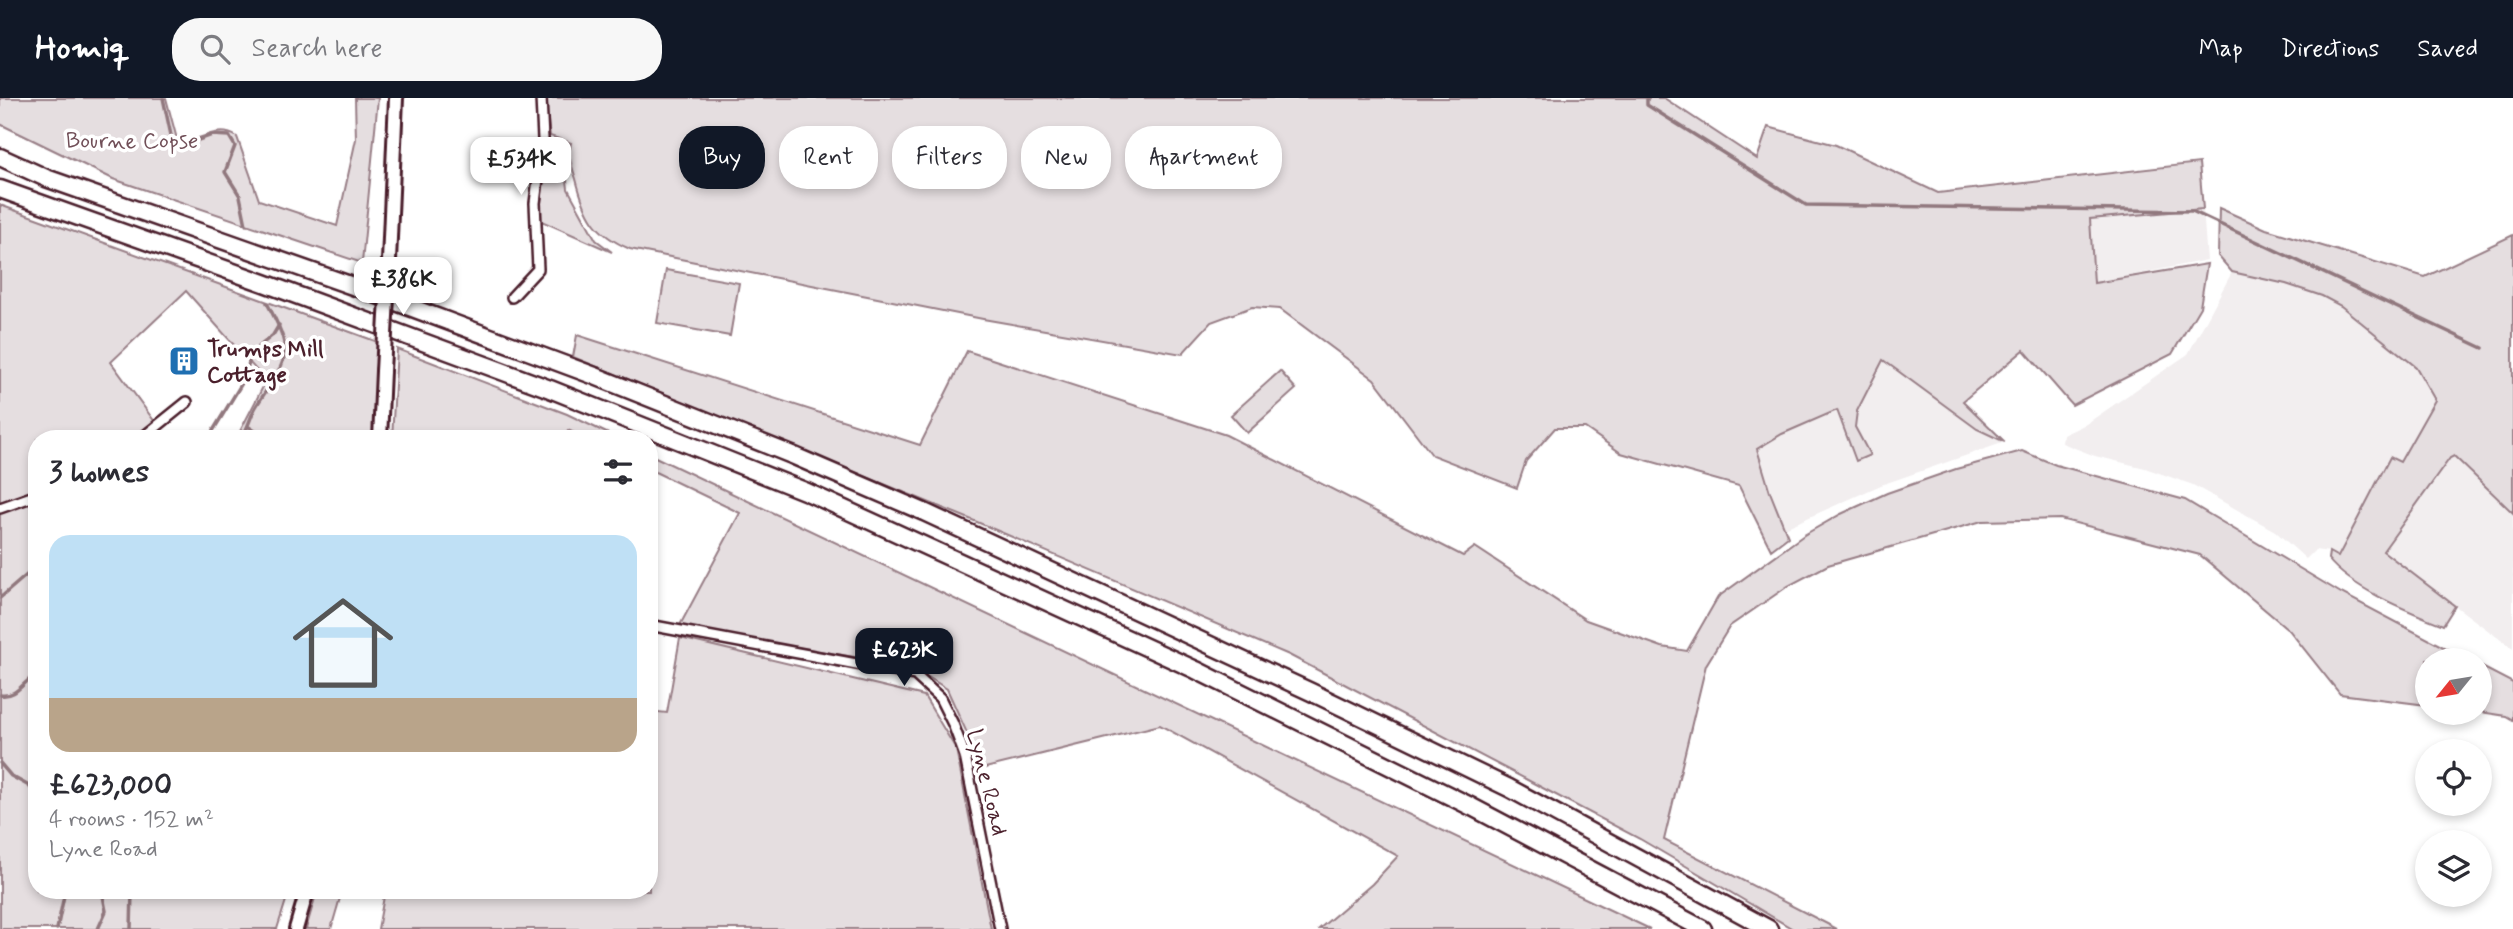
<!DOCTYPE html>
<html lang="en">
<head>
<meta charset="utf-8">
<style>
  body { margin:0; font-family:Mynerve,sans-serif; background:#f7f7f7; color:#2b2b33; height:100vh; display:flex; flex-direction:column; font-size:26px; white-space:nowrap }
  * { box-sizing:border-box; margin:0 }
  p { font-size:23px; color:#7c7c81 }
  .icon { flex:none; width:38px; height:38px; fill:none; stroke:currentColor; stroke-width:2; stroke-linecap:round; stroke-linejoin:round }
  .map { position:relative; flex:1; overflow:hidden }
  .drawer { position:absolute; left:28px; top:332px; width:630px; height:469px; display:flex; flex-direction:column; background:#fff; border-radius:28px; box-shadow:0 4px 10px #0003 }
  .drawer>* { flex:none }
  .banner { position:absolute; left:679px; top:28px; width:665px; height:63px; display:flex; gap:14px }
  .needle { width:46px; rotate:240deg }
  .fabs { position:absolute; left:2415px; top:550px; display:grid; gap:14px }
  .fabs a { display:grid; place-items:center; width:77px; height:77px; border-radius:50%; background:#fff; box-shadow:0 4px 10px #0003; font-size:35px }
  .price { position:absolute; translate:-50% -60px; padding:0 16px; border-radius:14px; background:#fff; color:#222; font-size:23px; line-height:46px; filter:drop-shadow(0 2px 4px #0008) }
  .price::after { content:''; position:absolute; left:50%; top:42px; width:21px; height:16px; margin-left:-10px; background:inherit; clip-path:polygon(0 0,100% 0,50% 100%) }
  .price.on { background:#111827; color:#fff }
  ul { padding:0; list-style:none }
  li { display:grid; align-content:center; gap:14px; height:371px; padding:0 21px }
  li span { display:grid; place-items:center; height:217px; border-radius:21px; color:#555 }
  li>.icon { margin-inline-start:auto }
  span .icon { width:126px; height:126px; fill:#fffc; stroke-width:1 }
  li b { font-size:30px }
  h2 { display:flex; justify-content:space-between; align-items:center; height:84px; padding:0 21px; font-size:30px }
  .chip { padding:0 24px; border-radius:28px; background:#fff; box-shadow:0 4px 10px #0003; font-size:24px; line-height:63px }
  .chip.on { background:#111827; color:#fff }
  header { display:flex; align-items:center; gap:42px; box-sizing:border-box; height:98px; padding:0 35px; background:#111827; color:#fff }
  header strong { font-size:33px }
  nav { display:flex; gap:38px; margin-inline-start:auto; font-size:24px }
  .search { width:490px; height:63px; background:#f7f7f7; display:flex; align-items:center; gap:18px; box-sizing:border-box; padding:0 24px; border-radius:28px; color:#7c7c81; font-size:26px }
  .map>svg:first-child { display:block }
  .built { fill:#f2eeef }
  .green { fill:#e5dee0; stroke:#987e86; stroke-width:2 }
  .lines { fill:none; stroke-linecap:round; stroke-linejoin:round }
  .stream { stroke:#91787e; stroke-width:3.5 }
  .street-casing { stroke:#4a1f2b; stroke-width:14 }
  .secondary-casing { stroke:#4a1f2b; stroke-width:18 }
  .highway-casing { stroke:#4a1f2b; stroke-width:21 }
  .street { stroke:#fff; stroke-width:9 }
  .secondary { stroke:#fff; stroke-width:12 }
  .highway { stroke:#fff; stroke-width:16 }
  .secondary-bridge-casing { stroke:#4a1f2b; stroke-width:18; stroke-linecap:butt }
  .secondary-bridge { stroke:#fff; stroke-width:12 }
  .labels { text-anchor:middle; stroke-width:7; stroke-linejoin:round; paint-order:stroke }
  .park-label { font-size:23px; fill:#714f58; stroke:#fff }
  .poi-label { font-size:23px; font-weight:bold; fill:#4a1f2b; stroke:#fff; text-anchor:start }
  .street-label { font-size:23px; fill:#4a1f2b; stroke:#fff }
</style>
</head>
<body>
<header>
<strong>Homiq</strong>
<div class="search"><svg class="icon" aria-label="search" viewBox="0 0 24 24"><circle cx="10" cy="10" r="6"/><path d="M15 15l6 6"/></svg>Search here</div>
<nav><a>Map</a><a>Directions</a><a>Saved</a></nav>
</header>
<div class="map">
<svg width="2513" height="831" viewBox="0 0 2513 831">
  <rect width="100%" height="100%" fill="#fff"/>
  <filter id="ink" filterUnits="userSpaceOnUse"><feTurbulence type="fractalNoise" baseFrequency=".0143" numOctaves="2"/><feDisplacementMap in="SourceGraphic" scale="14" xChannelSelector="R" yChannelSelector="G"/><feConvolveMatrix kernelMatrix="1 2 1 2 8 2 1 2 1" color-interpolation-filters="sRGB"/></filter>
  <g filter="url(#ink)">
    <g class="built">
      <path d="M 2203,111 L 2207,162 L 2094,185 L 2090,121 Z"/>
      <path d="M 2232,174 L 2286,186 L 2322,198 L 2341,208 L 2416,269 L 2435,302 L 2399,365 L 2390,360 L 2337,460 L 2329,454 L 2315,452 L 2306,461 L 2275,433 L 2193,387 L 2145,370 L 2095,358 L 2062,345 L 2063,337 L 2086,326 L 2188,256 Z"/>
      <path d="M 1884,262 L 1977,331 L 2005,344 L 1881,387 L 1785,430 L 1770,394 L 1757,351 L 1782,336 L 1837,312 L 1856,363 L 1870,356 L 1855,330 L 1857,313 Z"/>
      <path d="M 2455,358 L 2513,415 L 2513,551 L 2383,454 L 2450,360 Z"/>
    </g>
    <g class="green">
      <path d="M 0,0 L 166,0 L 178,45 C 198,44 218,26 237,39 L 259,102 L 337,128 L 356,41 L 355,0 L 378,0 L 362,165 L 113,81 L 0,26 Z"/>
      <path d="M 545,0 L 1664,0 L 1757,61 L 1768,29 L 1836,47 L 1938,95 L 2199,65 L 2203,111 L 2090,121 L 2094,185 L 2207,166 L 2200,209 L 2172,256 L 2072,307 L 2024,252 L 1963,303 L 2005,344 L 1977,331 L 1883,262 L 1857,313 L 1855,329 L 1870,357 L 1856,363 L 1837,312 L 1782,336 L 1757,351 L 1770,394 L 1788,439 L 1771,452 L 1739,388 L 1621,355 L 1585,330 L 1555,330 L 1526,363 L 1517,390 L 1432,357 L 1374,281 L 1280,211 L 1252,209 L 1211,224 L 1182,256 L 983,221 L 630,151 C 594,136 585,116 576,81 C 572,68 567,58 571,45 L 550,38 Z"/>
      <path d="M 548,43 L 563,47 L 568,91 L 596,142 L 612,154 L 539,122 Z"/>
      <path d="M 0,107 L 378,244 L 373,341 L 236,341 L 266,283 L 186,193 L 111,264 L 155,324 L 133,341 L 37,341 L 37,793 L 289,793 L 277,831 L 0,831 Z"/>
      <path d="M 2219,110 L 2266,131 L 2425,179 L 2513,137 L 2513,415 L 2454,358 L 2450,360 L 2383,453 L 2455,508 L 2443,527 C 2406,512 2352,491 2328,461 L 2329,454 L 2338,459 L 2390,359 L 2400,364 L 2435,302 L 2416,269 L 2341,208 L 2322,198 L 2286,186 L 2232,174 L 2218,158 Z"/>
      <path d="M 666,172 L 739,185 L 730,238 L 657,225 Z"/>
      <path d="M 577,237 L 920,347 L 967,253 L 1226,337 L 1463,458 L 1475,449 L 1586,522 L 1662,549 L 1687,553 L 1718,499 L 1804,437 L 1841,416 L 1887,395 L 1956,371 L 2022,353 L 2056,367 L 2185,402 L 2341,495 L 2468,562 L 2427,562 L 2427,607 L 2340,596 L 2289,532 L 2200,457 L 2060,421 L 1982,423 L 1828,467 L 1788,488 L 1730,528 L 1706,567 L 1664,742 L 1837,831 L 1793,831 L 1640,741 L 1289,557 L 977,424 L 573,259 Z"/>
      <path d="M 397,251 L 567,316 L 619,341 L 587,341 L 568,332 L 564,341 L 392,341 Z"/>
      <path d="M 1280,273 L 1296,291 L 1247,335 L 1231,317 Z"/>
      <path d="M 649,356 L 1650,831 L 1319,831 L 1372,786 L 1398,758 L 1160,627 L 977,672 L 972,646 L 947,591 L 912,569 L 679,529 L 740,415 L 649,371 Z"/>
      <path d="M 680,540 L 924,598 L 956,651 L 991,831 L 378,831 L 385,793 L 649,793 L 649,613 L 667,615 Z"/>
      <path d="M 2480,568 L 2513,585 L 2513,622 L 2506,618 L 2480,614 Z"/>
      <path d="M 317,793 L 342,793 L 331,831 L 306,831 Z"/>
    </g>
    <g class="lines">
      <g class="stream">
        <path d="M 163,0 L 172,42 L 179,49 L 212,37 L 229,38 L 235,48 L 225,74 L 240,98 L 246,127"/>
        <path d="M 1647,0 L 1647,7 L 1806,107 L 2192,113 L 2483,250"/>
        <path d="M 249,329 L 267,341"/>
        <path d="M 208,341 L 245,280 L 249,264 L 256,251 L 273,237 L 279,227"/>
        <path d="M 241,341 C 249,329 250,318 257,307 C 287,260 296,259 267,205"/>
        <path d="M 37,487 L 33,489 L 37,494"/>
        <path d="M 0,500 L 37,468"/>
        <path d="M 0,597 C 17,600 23,583 37,576"/>
        <path d="M 0,665 L 11,678 L 29,688 L 37,698"/>
        <path d="M 57,831 L 65,793"/>
        <path d="M 98,831 L 106,813 L 102,793"/>
        <path d="M 131,831 L 132,793"/>
      </g>
      <g class="street-casing">
        <g id="street">
          <path d="M 512,199 L 538,171 L 535,105 L 543,41 L 541,0"/>
          <path d="M 141,341 L 187,304"/>
          <path d="M 0,410 L 37,397"/>
          <path d="M 649,527 L 915,577 L 940,600 L 953,626 L 965,658 L 1000,831"/>
        </g>
      </g>
      <g class="secondary-casing">
        <g id="secondary">
          <path d="M 389,163 L 396,0"/>
          <path d="M 380,341 L 383,273"/>
          <path d="M 296,831 L 307,793"/>
        </g>
      </g>
      <g class="highway-casing">
        <g id="highway">
          <path d="M 0,59 L 46,80 L 364,192 L 595,278 L 792,357 L 924,414 L 1311,594 L 1509,690 L 1769,831"/>
          <path d="M 0,91 L 264,185 L 550,291 L 807,394 L 1196,572 L 1472,709 L 1703,831"/>
        </g>
      </g>
      <use href="#street" class="street"/>
      <use href="#secondary" class="secondary"/>
      <use href="#highway" class="highway"/>
      <g class="secondary-bridge-casing">
        <path id="secondary-bridge" d="M 383,273 L 389,163"/>
      </g>
      <use href="#secondary-bridge" class="secondary-bridge"/>
    </g>
  </g>
  <defs>
    <g id="building-square" transform="scale(1.575)"><rect x="-9" y="-9" width="18" height="18" rx="4" fill="#1f6fb2" stroke="#fff"/><path d="M-4-6H4V6H1V3H-1V6H-4ZM-2.5-4.3h1.7v1.8h-1.7ZM.8-4.3h1.7v1.8H.8ZM-2.5-1h1.7V.8h-1.7ZM.8-1h1.7V.8H.8Z" fill="#fff"/></g>
  </defs>
  <g fill-rule="evenodd">
    <use href="#building-square" x="184" y="263"/>
  </g>
  <g class="labels">
    <g class="park-label">
      <text x="132" y="50">Bourne Copse</text>
    </g>
    <g class="poi-label">
      <text x="207" y="258">Trumps Mill<tspan x="207" dy="26">Cottage</tspan></text>
    </g>
    <g class="street-label">
      <text transform="translate(988 684) rotate(76)" y="8">Lyne Road</text>
    </g>
  </g>
</svg>
<div class="fabs">
<a><svg class="needle" viewBox="-14 -14 28 28"><path d="M0-13l5 13h-10z" fill="#e53935"/><path d="M0 13l5-13h-10z" fill="#7c7c81"/></svg></a>
<a><svg class="icon" aria-label="locate" viewBox="0 0 24 24"><circle cx="12" cy="12" r="6"/><path d="M12 2v4M12 18v4M2 12h4M18 12h4"/></svg></a>
<a><svg class="icon" aria-label="layers" viewBox="0 0 24 24"><path d="M12 4l9 5-9 5-9-5zM3 14l9 5 9-5"/></svg></a>
</div>
<b class="price" style="left:521px;top:99px">£534K</b>
<b class="price" style="left:403px;top:219px">£386K</b>
<b class="price on" style="left:904px;top:590px">£623K</b>
<div class="banner">
<a class="chip on">Buy</a>
<a class="chip">Rent</a>
<a class="chip">Filters</a>
<a class="chip">New</a>
<a class="chip">Apartment</a>
</div>
<section class="drawer">
<h2>3 homes<svg class="icon" aria-label="filters" viewBox="0 0 24 24"><path d="M4 7h16M4 17h16"/><circle cx="9" cy="7" r="2"/><circle cx="15" cy="17" r="2"/></svg></h2>
<ul>
<li><span style="background:linear-gradient(#bfe0f5 75%,#b9a48a 0)"><svg class="icon" aria-label="home" viewBox="0 0 24 24"><path d="M3 11l9-7 9 7M6 9v11h12V9"/></svg></span><div><b>£623,000</b><p>4 rooms · 152 m²</p><p>Lyne Road</p></div></li>
</ul>
</section>
</div>
</body>
</html>
